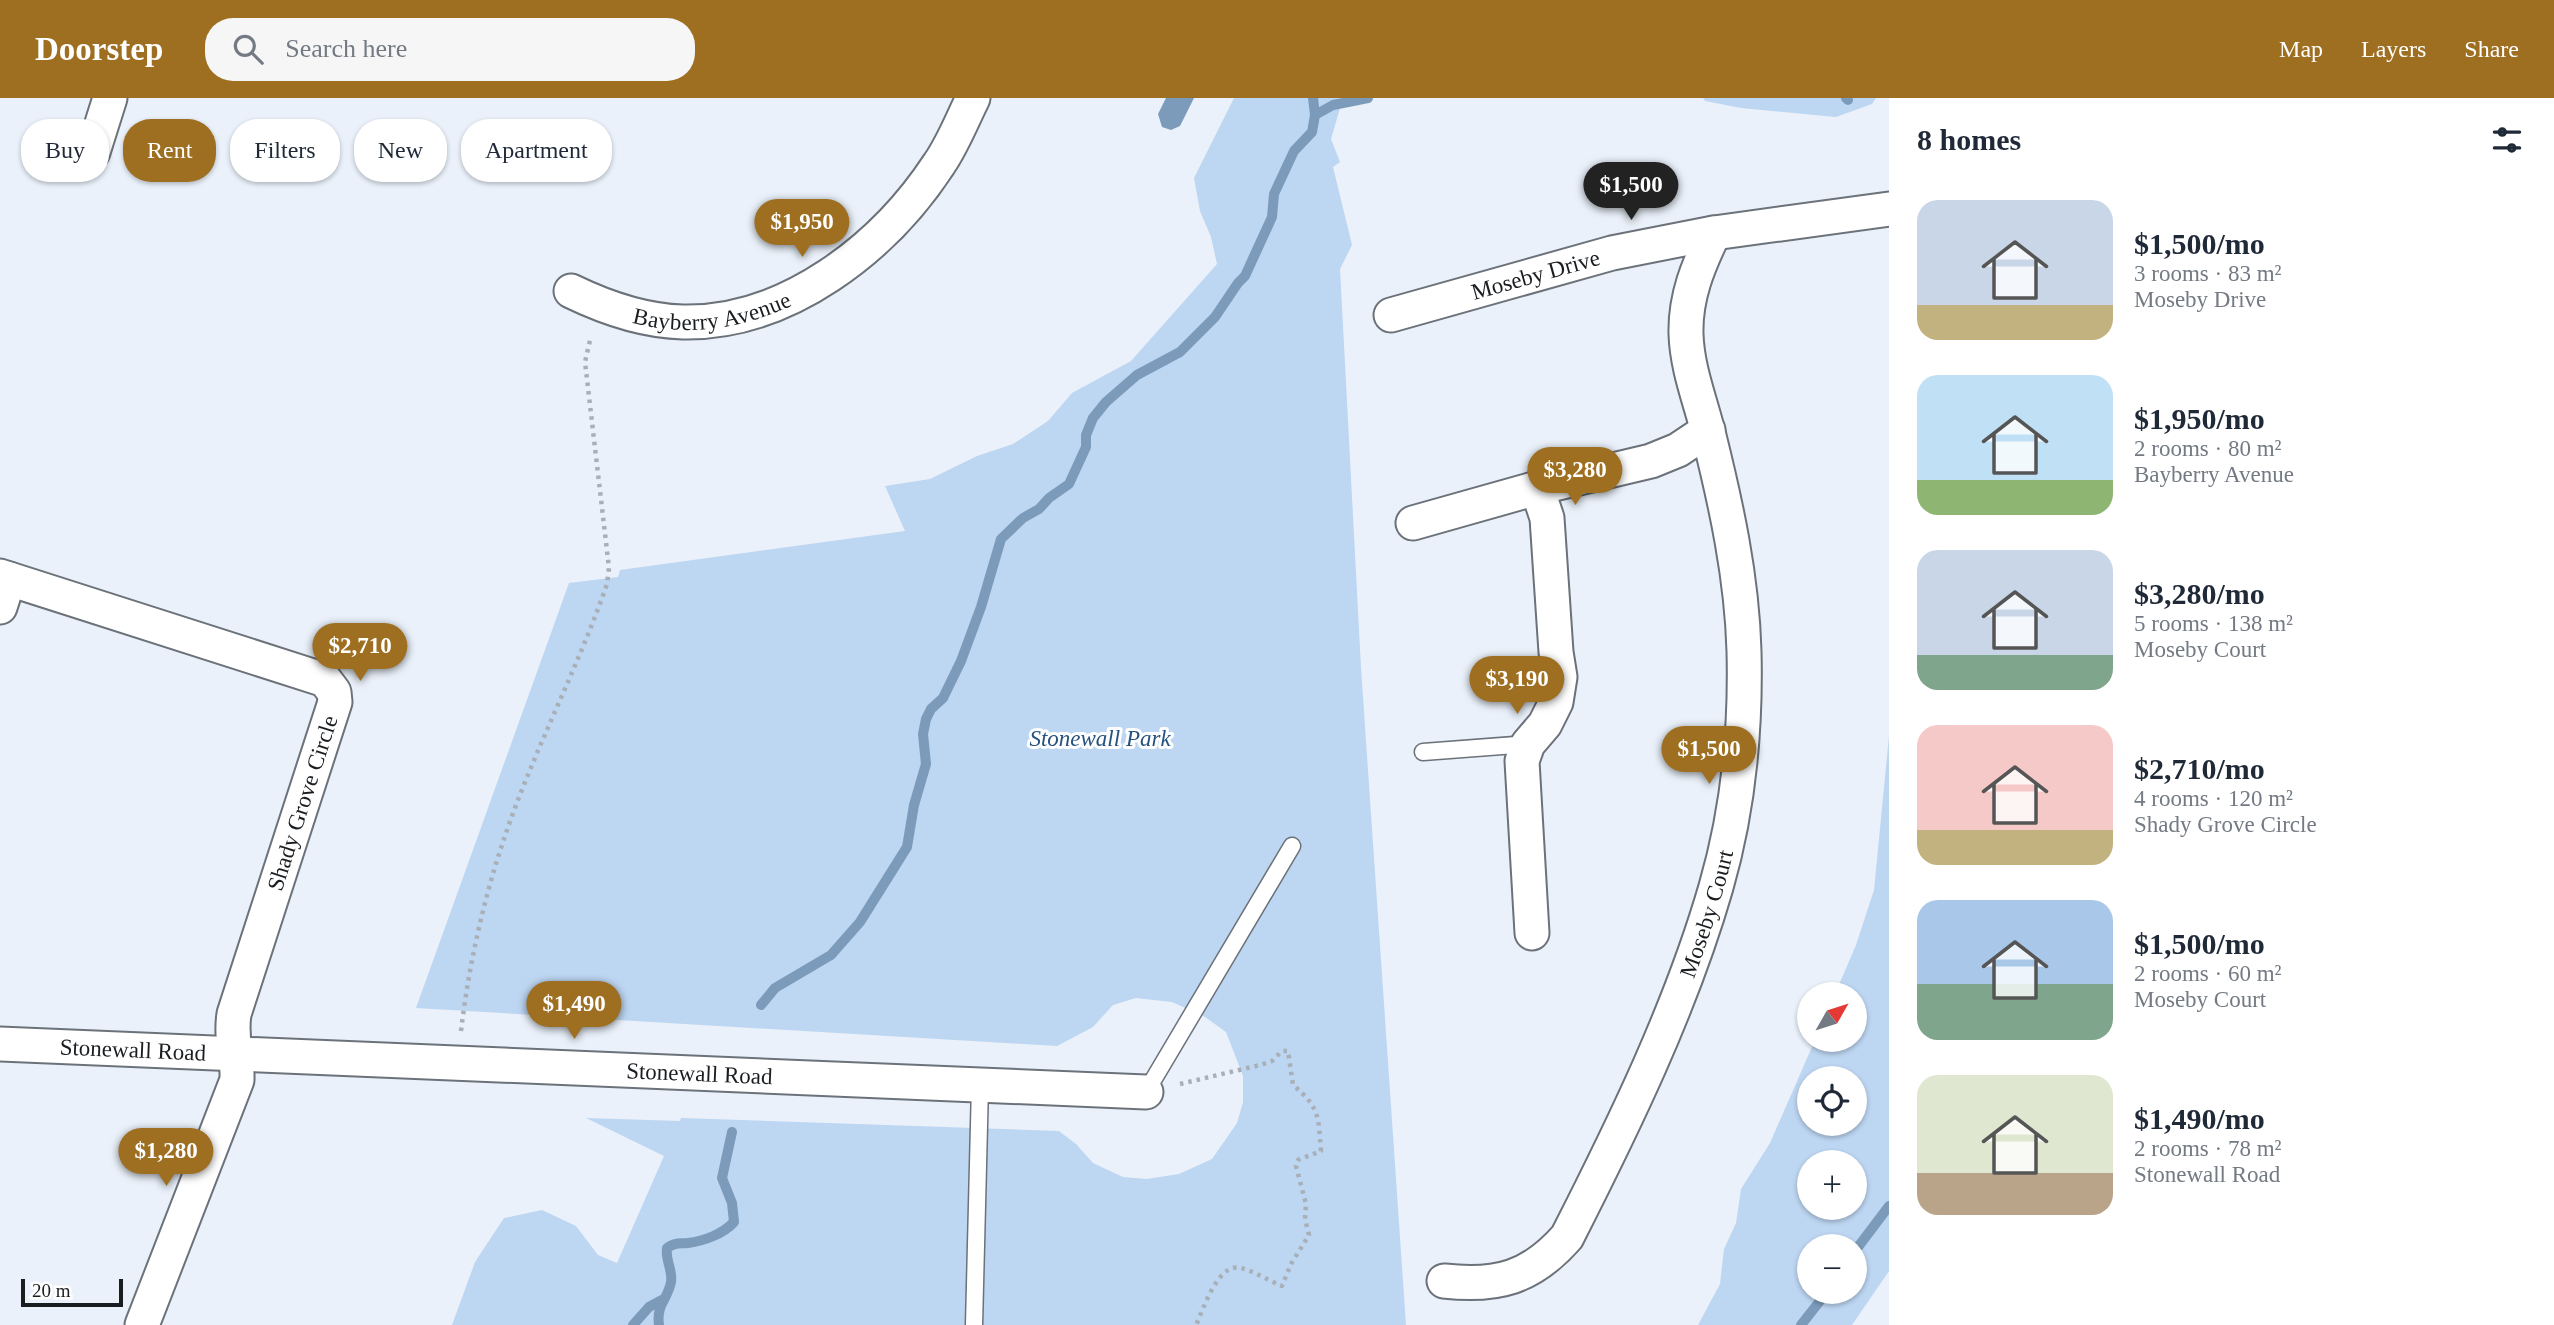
<!DOCTYPE html>
<html lang="en">
<head>
<meta charset="utf-8">
<style>
  body { margin:0; font-family:"Times New Roman",serif; background:#f6f6f7; color:#1f2937; height:100vh; display:flex; flex-direction:column; font-size:26px; white-space:nowrap }
  * { box-sizing:border-box; margin:0 }
  p { font-size:23px; color:#747a83 }
  .icon { flex:none; width:38px; height:38px; fill:none; stroke:currentColor; stroke-width:2; stroke-linecap:round; stroke-linejoin:round }
  .map { position:relative; flex:1; overflow:hidden }
  .side { display:flex; flex-direction:column; background:#fff; width:665px }
  .side>* { flex:none }
  .guide { position:absolute; left:21px; top:21px; width:665px; height:63px; display:flex; gap:14px }
  .needle { width:46px; rotate:51deg }
  .tools { position:absolute; left:1797px; top:884px; display:grid; gap:14px }
  .tools a { display:grid; place-items:center; width:70px; height:70px; border-radius:50%; background:#fff; box-shadow:0 2px 5px #0004; font-size:35px }
  .scale { position:absolute; left:21px; bottom:18px; width:102px; box-sizing:border-box; padding-left:7px; border:4px solid #1a1d20; border-top:0; font-size:19px; line-height:24px; white-space:nowrap; color:#1a1d20; -webkit-text-stroke:5px #fefefe; paint-order:stroke }
  .price { position:absolute; translate:-50% -60px; padding:0 16px; border-radius:24px; background:#9e6f21; color:#fff; font-size:23px; line-height:46px; filter:drop-shadow(0 2px 4px #0008) }
  .price::after { content:''; position:absolute; left:50%; top:42px; width:21px; height:16px; margin-left:-10px; background:inherit; clip-path:polygon(0 0,100% 0,50% 100%) }
  .price.active { background:#222; color:#fff }
  ul { padding:0; list-style:none }
  li { display:flex; align-items:center; gap:21px; height:175px; padding:0 28px }
  li span { display:grid; place-items:center; flex:none; width:196px; height:140px; border-radius:21px; color:#555 }
  li>.icon { margin-inline-start:auto }
  span .icon { width:84px; height:84px; fill:#fffc; stroke-width:1 }
  li b { font-size:30px }
  h2 { display:flex; justify-content:space-between; align-items:center; height:84px; padding:0 28px; font-size:30px }
  .pill { padding:0 24px; border-radius:28px; background:#fff; box-shadow:0 2px 5px #0004; font-size:24px; line-height:63px }
  .pill.active { background:#9e6f21; color:#fff }
  header { display:flex; align-items:center; gap:42px; box-sizing:border-box; height:98px; padding:0 35px; background:#9e6f21; color:#fff }
  header strong { font-size:33px }
  nav { display:flex; gap:38px; margin-inline-start:auto; font-size:24px }
  .search { width:490px; height:63px; background:#f6f6f7; display:flex; align-items:center; gap:18px; box-sizing:border-box; padding:0 24px; border-radius:28px; color:#747a83; font-size:26px }
  main { display:flex; flex:1; min-height:0 }
  .map>svg:first-child { display:block }
  .green { fill:#bdd6f2; fill-rule:evenodd }
  .water { fill:#7c9bba }
  .lines { fill:none; stroke-linecap:round; stroke-linejoin:round }
  .stream { stroke:#7c9bba; stroke-width:10 }
  .service-casing { stroke:#6b7279; stroke-width:19 }
  .minor-casing { stroke:#6b7279; stroke-width:37 }
  .path { stroke:#a9afb6; stroke-width:4.5; stroke-dasharray:3.5 5; stroke-linecap:butt }
  .service { stroke:#fff; stroke-width:16 }
  .minor { stroke:#fff; stroke-width:33 }
  .labels { text-anchor:middle; stroke-width:6; stroke-linejoin:round; paint-order:stroke }
  .street-label { font-size:23px; fill:#1a1d20; stroke:#fefefe }
  .park-label { font-size:23px; font-style:italic; fill:#25527e; stroke:#fefefe }
</style>
</head>
<body>
<header>
<strong>Doorstep</strong>
<div class="search"><svg class="icon" aria-label="search" viewBox="0 0 24 24"><circle cx="10" cy="10" r="6"/><path d="M15 15l6 6"/></svg>Search here</div>
<nav><a>Map</a><a>Layers</a><a>Share</a></nav>
</header>
<main>
<div class="map">
<svg width="1889" height="1227" viewBox="0 0 1889 1227">
  <rect width="100%" height="100%" fill="#eaf1fa"/>
  <g class="green">
    <path d="M 1234,0 L 1343,0 L 1331,41 L 1340,64 L 1333,69 L 1352,147 L 1340,171 L 1361,570 L 1406,1227 L 452,1227 L 475,1164 L 504,1120 L 542,1112 L 576,1128 L 598,1157 L 617,1165 L 664,1058 L 586,1020 L 680,1023 L 681,1020 L 1059,1033 L 1076,1046 L 1093,1065 L 1123,1079 L 1147,1081 L 1179,1076 L 1212,1061 L 1237,1025 L 1243,1004 L 1243,978 L 1226,934 L 1205,919 L 1172,904 L 1136,900 L 1113,907 L 1093,929 L 1057,948 L 416,910 L 569,485 L 618,479 L 620,472 L 905,433 L 885,388 L 930,381 L 977,358 L 1013,346 L 1048,323 L 1072,295 L 1131,263 L 1217,166 L 1211,139 L 1200,113 L 1194,80 Z"/>
    <path d="M 1703,0 L 1876,0 L 1872,6 L 1836,19 L 1741,10 L 1705,3 Z"/>
    <path d="M 1889,638 L 1889,1173 L 1852,1227 L 1698,1227 L 1720,1186 L 1724,1151 L 1736,1125 L 1741,1091 L 1770,1045 L 1815,942 L 1855,942 L 1855,896 L 1835,896 L 1856,847 L 1874,792 ZM 1810,980 L 1855,980 L 1855,1026 L 1810,1026 ZM 1810,1064 L 1855,1064 L 1855,1110 L 1810,1110 ZM 1810,1148 L 1855,1148 L 1855,1194 L 1810,1194 Z"/>
  </g>
  <path class="water" d="M 1166,0 L 1194,0 L 1180,28 L 1171,32 L 1162,29 L 1158,16 Z"/>
  <g class="lines">
    <g class="stream">
      <path d="M 1846,0 L 1848,2"/>
      <path d="M 1315,17 L 1333,7 L 1368,0"/>
      <path d="M 761,907 L 775,890 L 831,857 L 860,824 L 907,749 L 914,707 L 926,666 L 923,636 L 926,621 L 931,611 L 943,600 L 961,563 L 981,509 L 1001,441 L 1023,420 L 1039,411 L 1049,400 L 1069,386 L 1086,349 L 1086,337 L 1093,320 L 1106,304 L 1137,277 L 1180,254 L 1215,219 L 1238,185 L 1245,178 L 1272,119 L 1274,96 L 1294,53 L 1312,34 L 1315,17 L 1313,0"/>
      <path d="M 1855,1153 L 1889,1108"/>
      <path d="M 633,1227 L 649,1209 L 662,1202"/>
      <path d="M 659,1227 C 656,1206 668,1201 671,1184 C 673,1172 665,1162 667,1150 C 675,1144 680,1146 688,1145 C 704,1143 723,1136 734,1124 L 732,1105 L 722,1080 L 732,1034"/>
      <path d="M 1801,1227 L 1827,1194"/>
    </g>
    <g class="service-casing">
      <g id="service">
        <path d="M 1423,654 L 1528,646"/>
        <path d="M 1146,994 L 1292,748"/>
        <path d="M 974,1227 L 980,987"/>
      </g>
    </g>
    <g class="minor-casing">
      <g id="minor">
        <path d="M 93,54 L 110,0"/>
        <path id="s1" d="M 571,193 C 606,210 643,223 683,224 C 787,226 884,150 939,66 C 953,46 962,22 973,0"/>
        <path id="s2" d="M 1391,217 L 1612,155 L 1714,135 L 1889,111"/>
        <path d="M 1413,425 L 1537,390 L 1651,363 L 1678,352 L 1708,332"/>
        <path d="M 0,478 L 325,582 L 334,594 L 335,604 L 234,916 C 230,942 238,957 237,982 L 142,1227"/>
        <path d="M 0,509 L 9,481"/>
        <path d="M 1532,835 L 1522,663 L 1528,646 L 1545,626 L 1556,604 L 1560,579 L 1556,554 L 1547,420 L 1537,390"/>
        <path id="s3" d="M 0,946 L 1146,994"/>
        <path id="s4" d="M 1444,1183 C 1497,1189 1531,1180 1567,1139 C 1624,1027 1681,910 1716,789 C 1738,713 1746,632 1744,553 C 1742,479 1726,406 1708,334 C 1700,302 1687,270 1686,236 C 1685,199 1698,168 1714,135"/>
      </g>
    </g>
    <g class="path">
      <path d="M 461,933 C 469,866 484,799 506,735 C 535,650 578,570 607,486 L 609,470 L 585,264 L 591,238"/>
      <path d="M 1180,986 L 1260,967 L 1272,963 L 1282,953 L 1288,953 L 1293,987 C 1321,1010 1318,1020 1321,1053 L 1298,1062 L 1296,1068 L 1306,1106 L 1305,1121 L 1309,1137 L 1291,1166 L 1282,1188 C 1269,1183 1254,1173 1241,1170 C 1218,1164 1204,1210 1196,1227"/>
    </g>
    <use href="#service" class="service"/>
    <use href="#minor" class="minor"/>
  </g>
  <g class="labels">
    <g class="street-label">
      <text dy="8" stroke="none"><textPath href="#s2" startOffset="150">Moseby Drive</textPath></text>
      <text dy="8" stroke="none"><textPath href="#s1" startOffset="147">Bayberry Avenue</textPath></text>
      <text transform="translate(302 705) rotate(-72)" y="8">Shady Grove Circle</text>
      <text dy="8" stroke="none"><textPath href="#s4" startOffset="490">Moseby Court</textPath></text>
      <text dy="8" stroke="none"><textPath href="#s3" startOffset="133">Stonewall Road</textPath></text>
      <text dy="8" stroke="none"><textPath href="#s3" startOffset="700">Stonewall Road</textPath></text>
    </g>
    <g class="park-label">
      <text x="1100" y="648">Stonewall Park</text>
    </g>
  </g>
</svg>
<div class="tools">
<a><svg class="needle" viewBox="-14 -14 28 28"><path d="M0-13l5 13h-10z" fill="#e53935"/><path d="M0 13l5-13h-10z" fill="#747a83"/></svg></a>
<a><svg class="icon" aria-label="locate" viewBox="0 0 24 24"><circle cx="12" cy="12" r="6"/><path d="M12 2v4M12 18v4M2 12h4M18 12h4"/></svg></a>
<a>+</a>
<a>−</a>
</div>
<div class="scale">20 m</div>
<b class="price active" style="left:1631px;top:124px">$1,500</b>
<b class="price" style="left:802px;top:161px">$1,950</b>
<b class="price" style="left:1575px;top:409px">$3,280</b>
<b class="price" style="left:360px;top:585px">$2,710</b>
<b class="price" style="left:1517px;top:618px">$3,190</b>
<b class="price" style="left:1709px;top:688px">$1,500</b>
<b class="price" style="left:574px;top:943px">$1,490</b>
<b class="price" style="left:166px;top:1090px">$1,280</b>
<div class="guide">
<a class="pill">Buy</a>
<a class="pill active">Rent</a>
<a class="pill">Filters</a>
<a class="pill">New</a>
<a class="pill">Apartment</a>
</div>
</div>
<section class="side">
<h2>8 homes<svg class="icon" aria-label="filters" viewBox="0 0 24 24"><path d="M4 7h16M4 17h16"/><circle cx="9" cy="7" r="2"/><circle cx="15" cy="17" r="2"/></svg></h2>
<ul>
<li><span style="background:linear-gradient(#c9d6e8 75%,#c2b280 0)"><svg class="icon" aria-label="home" viewBox="0 0 24 24"><path d="M3 11l9-7 9 7M6 9v11h12V9"/></svg></span><div><b>$1,500/mo</b><p>3 rooms · 83 m²</p><p>Moseby Drive</p></div></li>
<li><span style="background:linear-gradient(#bfe0f5 75%,#8fb573 0)"><svg class="icon" aria-label="home" viewBox="0 0 24 24"><path d="M3 11l9-7 9 7M6 9v11h12V9"/></svg></span><div><b>$1,950/mo</b><p>2 rooms · 80 m²</p><p>Bayberry Avenue</p></div></li>
<li><span style="background:linear-gradient(#c9d6e8 75%,#7fa58c 0)"><svg class="icon" aria-label="home" viewBox="0 0 24 24"><path d="M3 11l9-7 9 7M6 9v11h12V9"/></svg></span><div><b>$3,280/mo</b><p>5 rooms · 138 m²</p><p>Moseby Court</p></div></li>
<li><span style="background:linear-gradient(#f6c9c9 75%,#c2b280 0)"><svg class="icon" aria-label="home" viewBox="0 0 24 24"><path d="M3 11l9-7 9 7M6 9v11h12V9"/></svg></span><div><b>$2,710/mo</b><p>4 rooms · 120 m²</p><p>Shady Grove Circle</p></div></li>
<li><span style="background:linear-gradient(#a9c7e8 60%,#7fa58c 0)"><svg class="icon" aria-label="home" viewBox="0 0 24 24"><path d="M3 11l9-7 9 7M6 9v11h12V9"/></svg></span><div><b>$1,500/mo</b><p>2 rooms · 60 m²</p><p>Moseby Court</p></div></li>
<li><span style="background:linear-gradient(#dfe7d0 70%,#b9a48a 0)"><svg class="icon" aria-label="home" viewBox="0 0 24 24"><path d="M3 11l9-7 9 7M6 9v11h12V9"/></svg></span><div><b>$1,490/mo</b><p>2 rooms · 78 m²</p><p>Stonewall Road</p></div></li>
</ul>
</section>
</main>
</body>
</html>
